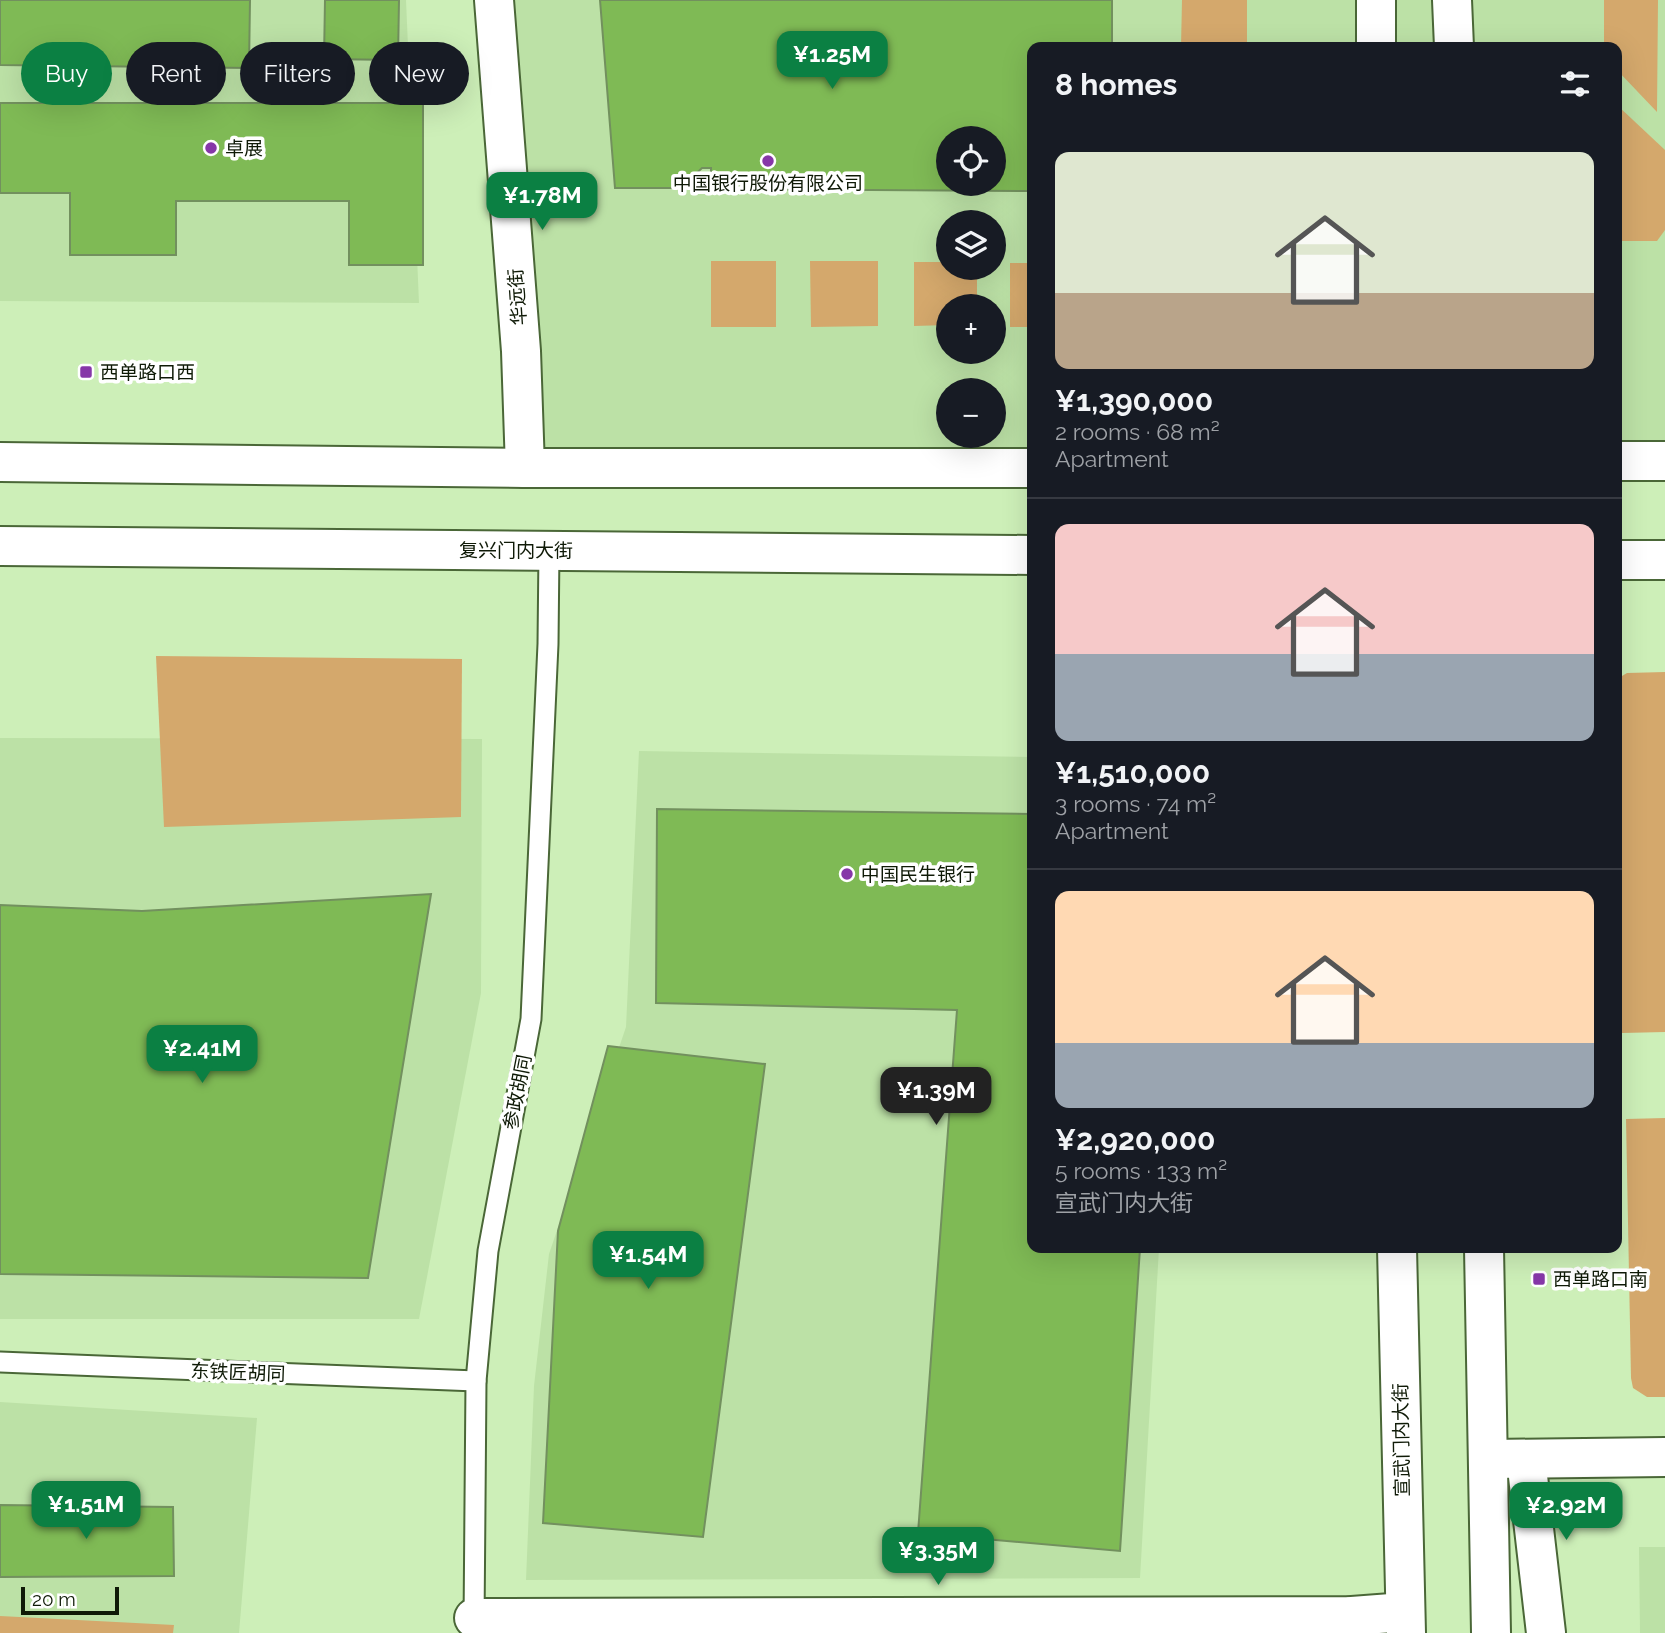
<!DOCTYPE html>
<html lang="en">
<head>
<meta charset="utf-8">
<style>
  body { margin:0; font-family:Raleway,"Noto Sans SC",sans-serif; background:#20242c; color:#f1f3f6; height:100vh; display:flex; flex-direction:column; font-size:26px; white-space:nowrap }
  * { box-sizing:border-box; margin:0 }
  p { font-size:23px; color:#9ea1a6 }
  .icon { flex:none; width:38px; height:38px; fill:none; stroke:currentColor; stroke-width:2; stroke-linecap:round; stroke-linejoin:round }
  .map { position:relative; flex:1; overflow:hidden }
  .details { position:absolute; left:1027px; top:42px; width:595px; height:1211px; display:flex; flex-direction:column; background:#171b24; border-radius:14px; box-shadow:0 7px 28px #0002 }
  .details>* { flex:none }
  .guide { position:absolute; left:21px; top:42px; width:665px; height:63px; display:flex; gap:14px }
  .buttons { position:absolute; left:936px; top:126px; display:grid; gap:14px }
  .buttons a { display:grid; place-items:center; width:70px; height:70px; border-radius:50%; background:#171b24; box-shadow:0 7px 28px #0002; font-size:35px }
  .scale { position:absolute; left:21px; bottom:18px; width:98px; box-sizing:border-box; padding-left:7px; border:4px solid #0f1a07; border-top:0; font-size:19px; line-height:24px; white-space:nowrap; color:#0f1a07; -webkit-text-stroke:5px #fff; paint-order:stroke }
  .price { position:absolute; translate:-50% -60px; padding:0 16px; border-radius:14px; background:#0b8043; color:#fff; font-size:23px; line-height:46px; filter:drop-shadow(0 2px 4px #0008) }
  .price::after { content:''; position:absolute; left:50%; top:42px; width:21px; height:16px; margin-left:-10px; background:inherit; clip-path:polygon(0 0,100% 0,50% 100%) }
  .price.selected { background:#222; color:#fff }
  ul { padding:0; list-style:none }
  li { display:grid; align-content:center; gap:14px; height:371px; padding:0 28px }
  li+li { border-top:2px solid #363941 }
  li span { display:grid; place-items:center; height:217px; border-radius:14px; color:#555 }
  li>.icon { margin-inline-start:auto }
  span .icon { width:126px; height:126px; fill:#fffc; stroke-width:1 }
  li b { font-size:30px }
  h2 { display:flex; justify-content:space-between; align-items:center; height:84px; padding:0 28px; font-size:30px }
  .pill { padding:0 24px; border-radius:32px; background:#171b24; box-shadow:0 7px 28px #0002; font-size:24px; line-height:63px }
  .pill.selected { background:#0b8043; color:#fff }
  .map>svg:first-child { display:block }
  .built { fill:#bce1a6; fill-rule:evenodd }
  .green { fill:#d4a86c }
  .building { fill:#7fba55; stroke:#72905e; stroke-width:2; fill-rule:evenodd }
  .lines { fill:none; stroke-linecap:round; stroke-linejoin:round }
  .lane-casing { stroke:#4a6737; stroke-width:23 }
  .street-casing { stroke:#4a6737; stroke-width:42 }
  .secondary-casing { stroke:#4a6737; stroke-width:42 }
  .primary-casing { stroke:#4a6737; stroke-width:42 }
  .highway-casing { stroke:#4a6737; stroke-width:42 }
  .lane { stroke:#fff; stroke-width:19 }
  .street { stroke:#fff; stroke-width:38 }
  .secondary { stroke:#fff; stroke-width:38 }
  .primary { stroke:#fff; stroke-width:38 }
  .highway { stroke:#fff; stroke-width:38 }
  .poi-dot { fill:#8637a8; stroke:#fff; stroke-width:2.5 }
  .labels { text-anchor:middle; stroke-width:7; stroke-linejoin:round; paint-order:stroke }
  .poi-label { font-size:19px; fill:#0f1a07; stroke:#fff; text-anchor:start }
  .street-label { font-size:19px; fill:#0f1a07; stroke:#fff }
</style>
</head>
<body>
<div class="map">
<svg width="1665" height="1633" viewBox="0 0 1665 1633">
  <rect width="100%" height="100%" fill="#cdefb8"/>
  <g class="built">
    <path d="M 0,0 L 406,0 L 419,303 L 0,301 Z"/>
    <path d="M 492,0 L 1665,0 L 1665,478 L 1617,477 L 1617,47 L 1032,47 L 1032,472 L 525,468 ZM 948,138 L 994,138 L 994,184 L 948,184 ZM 948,222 L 994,222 L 994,268 L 948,268 ZM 948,306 L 994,306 L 994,352 L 948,352 ZM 948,390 L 994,390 L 994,436 L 948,436 Z"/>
    <path d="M 0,738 L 482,739 L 481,993 L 419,1319 L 0,1319 Z"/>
    <path d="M 639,751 L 1032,757 L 1032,1248 L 1159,1248 L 1140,1578 L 526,1580 L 534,1386 L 549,1254 L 626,1027 Z"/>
    <path d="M 0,1402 L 257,1418 L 239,1633 L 0,1633 Z"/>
    <path d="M 1639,1547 L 1665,1547 L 1665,1633 L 1640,1633 Z"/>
  </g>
  <g class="green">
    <path d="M 1182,0 L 1247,0 L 1247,47 L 1181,47 Z"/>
    <path d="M 1604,0 L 1658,0 L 1657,112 L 1617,70 L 1617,47 L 1604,47 Z"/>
    <path d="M 1617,105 L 1665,150 L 1665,230 L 1657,241 L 1617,241 Z"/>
    <rect x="711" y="261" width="65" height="66"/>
    <path d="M 810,261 L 878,261 L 878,326 L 811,327 Z"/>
    <path d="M 914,262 L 948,262 L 948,268 L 977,268 L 977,306 L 948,306 L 948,325 L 914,326 Z"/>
    <rect x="1010" y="263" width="22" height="64"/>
    <path d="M 156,656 L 462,659 L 461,817 L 164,827 Z"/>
    <path d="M 1665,672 L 1665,1032 L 1622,1033 L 1617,863 L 1617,679 L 1627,673 Z"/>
    <path d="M 1665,1118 L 1665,1397 L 1647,1397 L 1633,1388 L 1631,1378 L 1626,1119 Z"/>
    <path d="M 0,1616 L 174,1625 L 173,1633 L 0,1633 Z"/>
  </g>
  <g class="building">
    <path d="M 0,0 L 250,0 L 249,68 L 0,65 Z"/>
    <path d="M 325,0 L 399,0 L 398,60 L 324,59 Z"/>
    <path d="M 600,0 L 1112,0 L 1112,47 L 1032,47 L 1032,191 L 711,189 L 711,168 L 702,168 L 681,188 L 615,188 ZM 948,138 L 994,138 L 994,184 L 948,184 Z"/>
    <path d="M 0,103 L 423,103 L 423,265 L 349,265 L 349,201 L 176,201 L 176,255 L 70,255 L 70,193 L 0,193 Z"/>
    <path d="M 657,809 L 1032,814 L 1032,1248 L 1140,1248 L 1120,1551 L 918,1533 L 957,1010 L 656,1003 Z"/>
    <path d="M 431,894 L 368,1278 L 0,1274 L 0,905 L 142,911 Z"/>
    <path d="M 608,1046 L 765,1064 L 703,1537 L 543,1523 L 558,1231 Z"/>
    <path d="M 0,1505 L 173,1507 L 174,1576 L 0,1577 Z"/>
  </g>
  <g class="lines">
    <g class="lane-casing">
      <g id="lane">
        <path d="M 0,1362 L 476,1381"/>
        <path d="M 474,1625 L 476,1381 L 488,1251 L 531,1019 L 548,644 L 549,550"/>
      </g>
    </g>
    <g class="street-casing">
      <g id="street">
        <path d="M 1492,1459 L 1665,1457"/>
        <path d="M 474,1618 L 1352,1616 L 1405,1612"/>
      </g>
    </g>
    <g class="secondary-casing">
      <g id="secondary">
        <path d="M 494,0 L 521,351 L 525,468"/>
        <path d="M 1526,1459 L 1546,1633"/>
        <path d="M 1352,1616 L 1353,1633"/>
      </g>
    </g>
    <g class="primary-casing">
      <g id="primary">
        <path d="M 1376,0 L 1376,47"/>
        <path d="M 1452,0 L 1454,47"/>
        <path d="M 1397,1248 L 1406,1633"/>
        <path d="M 1484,1248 L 1491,1633"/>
      </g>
    </g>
    <g class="highway-casing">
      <g id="highway">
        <path d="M 1617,461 L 1665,461"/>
        <path d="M 0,462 L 525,468 L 1032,468"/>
        <path d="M 0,546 L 1032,555"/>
        <path d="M 1617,560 L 1665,560"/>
      </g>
    </g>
    <use href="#lane" class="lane"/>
    <use href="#street" class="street"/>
    <use href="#secondary" class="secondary"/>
    <use href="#primary" class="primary"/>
    <use href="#highway" class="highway"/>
  </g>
  <g class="poi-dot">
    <circle cx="211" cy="148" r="7"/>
    <circle cx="768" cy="161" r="7"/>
    <rect x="79" y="365" width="14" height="14" rx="3.5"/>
    <circle cx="847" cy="874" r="7"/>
    <rect x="1532" y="1272" width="14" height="14" rx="3.5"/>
  </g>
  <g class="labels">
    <g class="poi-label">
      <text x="225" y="155">卓展</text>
      <text x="768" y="190" text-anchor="middle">中国银行股份有限公司</text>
      <text x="100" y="379">西单路口西</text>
      <text x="861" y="881">中国民生银行</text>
      <text x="1553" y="1286">西单路口南</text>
    </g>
    <g class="street-label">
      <text transform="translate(517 297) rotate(-94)" y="7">华远街</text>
      <text x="516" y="557">复兴门内大街</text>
      <text transform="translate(517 1092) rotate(-79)" y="7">参政胡同</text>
      <text transform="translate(238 1372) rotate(2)" y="7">东铁匠胡同</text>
      <text transform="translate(1401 1440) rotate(-91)" y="7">宣武门内大街</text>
    </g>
  </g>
</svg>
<div class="buttons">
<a><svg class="icon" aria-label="locate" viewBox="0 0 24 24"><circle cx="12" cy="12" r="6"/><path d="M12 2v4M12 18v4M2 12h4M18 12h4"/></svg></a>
<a><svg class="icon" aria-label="layers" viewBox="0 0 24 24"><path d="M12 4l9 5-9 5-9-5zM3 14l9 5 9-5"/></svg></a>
<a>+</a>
<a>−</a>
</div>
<div class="scale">20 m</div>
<b class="price" style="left:832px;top:91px">¥1.25M</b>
<b class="price" style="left:542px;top:232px">¥1.78M</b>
<b class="price" style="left:202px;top:1085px">¥2.41M</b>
<b class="price selected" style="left:936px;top:1127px">¥1.39M</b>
<b class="price" style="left:648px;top:1291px">¥1.54M</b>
<b class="price" style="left:86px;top:1541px">¥1.51M</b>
<b class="price" style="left:1566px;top:1542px">¥2.92M</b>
<b class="price" style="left:938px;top:1587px">¥3.35M</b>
<div class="guide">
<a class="pill selected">Buy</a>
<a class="pill">Rent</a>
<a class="pill">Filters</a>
<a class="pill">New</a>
</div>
<section class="details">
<h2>8 homes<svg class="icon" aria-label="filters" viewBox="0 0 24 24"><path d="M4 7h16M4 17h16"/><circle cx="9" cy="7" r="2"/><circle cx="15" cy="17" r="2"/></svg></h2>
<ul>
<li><span style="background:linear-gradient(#dfe7d0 65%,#b9a48a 0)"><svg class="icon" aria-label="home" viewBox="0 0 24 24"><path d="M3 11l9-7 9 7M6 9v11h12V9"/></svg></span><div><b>¥1,390,000</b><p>2 rooms · 68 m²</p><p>Apartment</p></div></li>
<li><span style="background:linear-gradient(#f6c9c9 60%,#9aa5b1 0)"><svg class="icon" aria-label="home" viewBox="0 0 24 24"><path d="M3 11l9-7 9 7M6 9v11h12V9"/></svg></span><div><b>¥1,510,000</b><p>3 rooms · 74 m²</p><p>Apartment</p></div></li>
<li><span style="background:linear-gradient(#ffd9b3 70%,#9aa5b1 0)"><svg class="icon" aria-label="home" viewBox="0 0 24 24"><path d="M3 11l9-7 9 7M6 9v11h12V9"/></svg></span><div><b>¥2,920,000</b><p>5 rooms · 133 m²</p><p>宣武门内大街</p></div></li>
</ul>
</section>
</div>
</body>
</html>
